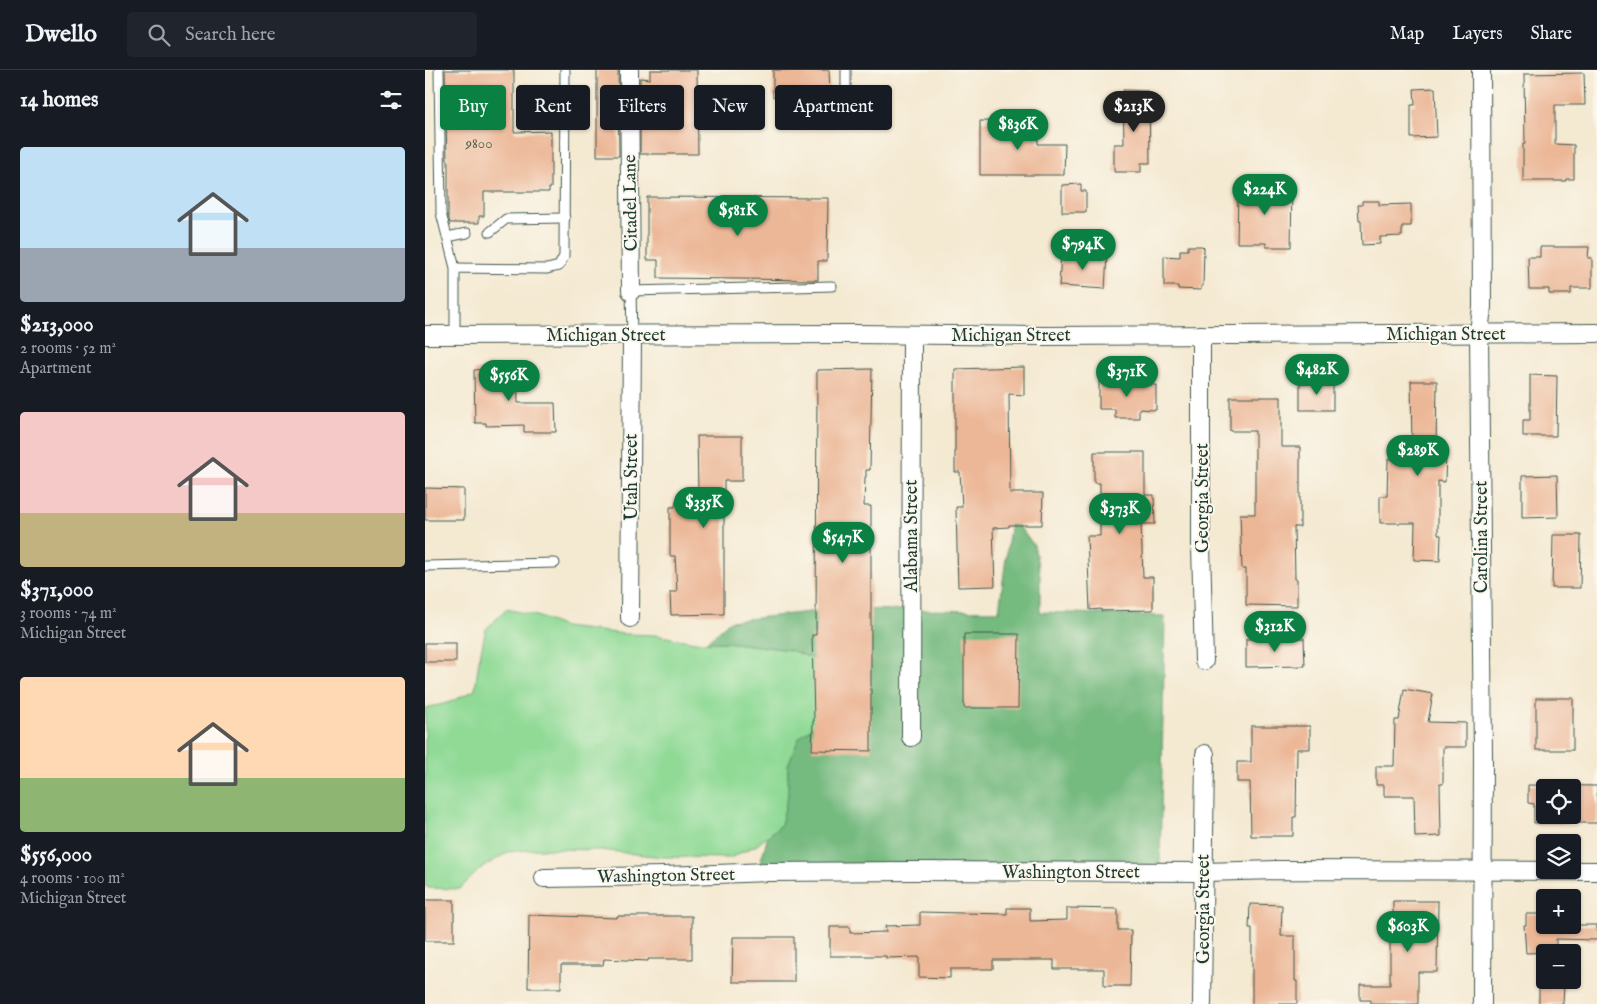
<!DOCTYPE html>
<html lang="en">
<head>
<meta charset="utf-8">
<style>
  body { margin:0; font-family:"IM FELL English",serif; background:#20242c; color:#f1f3f6; height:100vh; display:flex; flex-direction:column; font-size:19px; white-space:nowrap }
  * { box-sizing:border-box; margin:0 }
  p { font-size:16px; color:#9ea1a6 }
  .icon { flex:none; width:28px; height:28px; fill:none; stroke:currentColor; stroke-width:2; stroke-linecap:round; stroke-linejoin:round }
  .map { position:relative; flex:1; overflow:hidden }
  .panel { display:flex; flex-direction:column; background:#171b24; width:425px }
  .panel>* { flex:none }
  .guide { position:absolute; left:15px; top:15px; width:475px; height:45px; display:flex; gap:10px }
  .buttons { position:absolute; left:1111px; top:709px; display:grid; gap:10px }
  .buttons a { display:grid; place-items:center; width:45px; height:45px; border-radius:5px; background:#171b24; box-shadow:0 1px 4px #0004; font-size:25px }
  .price { position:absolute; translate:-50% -42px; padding:0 11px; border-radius:18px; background:#0b8043; color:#fff; font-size:16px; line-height:32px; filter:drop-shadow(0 1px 2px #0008) }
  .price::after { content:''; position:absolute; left:50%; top:30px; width:15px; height:11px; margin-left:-8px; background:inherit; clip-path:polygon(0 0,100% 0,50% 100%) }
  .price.current { background:#222; color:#fff }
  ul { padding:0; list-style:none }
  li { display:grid; align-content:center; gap:10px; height:265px; padding:0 20px }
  li span { display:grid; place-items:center; height:155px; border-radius:5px; color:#555 }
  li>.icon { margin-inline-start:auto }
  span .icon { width:90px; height:90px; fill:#fffc; stroke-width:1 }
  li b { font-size:21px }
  h2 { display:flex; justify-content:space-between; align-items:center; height:60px; padding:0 20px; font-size:21px }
  .chip { padding:0 18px; border-radius:5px; background:#171b24; box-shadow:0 1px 4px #0004; font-size:18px; line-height:45px }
  .chip.current { background:#0b8043; color:#fff }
  header { display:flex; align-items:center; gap:30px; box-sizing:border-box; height:70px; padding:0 25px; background:#171b24; border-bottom:1px solid #363941 }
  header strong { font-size:24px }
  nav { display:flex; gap:28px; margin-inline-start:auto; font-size:18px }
  .search { width:350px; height:45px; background:#20242c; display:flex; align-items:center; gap:12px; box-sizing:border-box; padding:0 18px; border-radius:5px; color:#9ea1a6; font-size:19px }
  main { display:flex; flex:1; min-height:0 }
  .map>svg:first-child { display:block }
  .green { fill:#90da96; stroke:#588c65 }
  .forest { fill:#74ba7f; stroke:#4a7c5a }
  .building { fill:#ecb797; fill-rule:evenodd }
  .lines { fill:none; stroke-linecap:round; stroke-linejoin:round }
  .service-casing { stroke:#3f574c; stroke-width:11 }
  .minor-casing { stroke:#3f574c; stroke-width:20 }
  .service { stroke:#fff; stroke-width:9 }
  .minor { stroke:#fff; stroke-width:18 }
  .labels { text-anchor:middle; stroke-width:4; stroke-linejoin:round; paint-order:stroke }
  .number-label { font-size:15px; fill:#525c4d }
  .street-label { font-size:18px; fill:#1f3d34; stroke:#fbf7ec }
</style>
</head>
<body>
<header>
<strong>Dwello</strong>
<div class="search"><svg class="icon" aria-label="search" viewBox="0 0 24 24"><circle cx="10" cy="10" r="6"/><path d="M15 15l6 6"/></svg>Search here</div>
<nav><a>Map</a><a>Layers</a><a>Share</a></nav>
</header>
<main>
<section class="panel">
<h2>14 homes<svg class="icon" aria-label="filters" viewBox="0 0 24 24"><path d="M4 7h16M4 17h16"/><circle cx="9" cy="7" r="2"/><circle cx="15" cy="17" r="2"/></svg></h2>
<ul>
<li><span style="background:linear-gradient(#bfe0f5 65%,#9aa5b1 0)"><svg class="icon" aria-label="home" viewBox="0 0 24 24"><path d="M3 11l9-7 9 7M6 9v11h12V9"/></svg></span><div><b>$213,000</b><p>2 rooms · 52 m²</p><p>Apartment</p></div></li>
<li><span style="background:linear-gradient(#f6c9c9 65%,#c2b280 0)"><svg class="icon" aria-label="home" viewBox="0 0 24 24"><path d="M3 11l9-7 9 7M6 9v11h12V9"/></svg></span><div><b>$371,000</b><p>3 rooms · 74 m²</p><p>Michigan Street</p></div></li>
<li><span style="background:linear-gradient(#ffd9b3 65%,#8fb573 0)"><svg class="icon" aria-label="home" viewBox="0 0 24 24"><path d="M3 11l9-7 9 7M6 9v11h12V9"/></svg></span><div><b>$556,000</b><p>4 rooms · 100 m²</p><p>Michigan Street</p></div></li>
</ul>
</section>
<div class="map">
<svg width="1172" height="934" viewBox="0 0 1172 934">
  <rect width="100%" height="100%" fill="#fbf7ec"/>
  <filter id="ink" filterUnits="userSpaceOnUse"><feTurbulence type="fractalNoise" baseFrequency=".02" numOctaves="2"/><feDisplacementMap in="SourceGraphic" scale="10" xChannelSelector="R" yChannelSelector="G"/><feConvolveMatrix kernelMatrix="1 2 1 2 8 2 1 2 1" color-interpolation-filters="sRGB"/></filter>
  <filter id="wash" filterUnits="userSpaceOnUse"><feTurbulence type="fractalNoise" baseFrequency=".0096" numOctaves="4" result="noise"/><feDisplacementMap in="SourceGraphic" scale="20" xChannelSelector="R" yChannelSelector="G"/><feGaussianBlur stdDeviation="1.12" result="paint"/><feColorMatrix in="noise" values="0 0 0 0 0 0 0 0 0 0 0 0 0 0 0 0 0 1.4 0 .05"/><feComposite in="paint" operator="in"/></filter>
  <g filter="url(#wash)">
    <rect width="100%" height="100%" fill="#f4e9d1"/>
    <path class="green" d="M 82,539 L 112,546 L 139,557 L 200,564 L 230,565 L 270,572 L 301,572 L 365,580 L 392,590 L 398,648 L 363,694 L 363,725 L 356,755 L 332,775 L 305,788 L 238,787 L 174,780 L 113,779 L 83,782 L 55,799 L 35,819 L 4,818 L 0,816 L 0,638 L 23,633 L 50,620 L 54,590 L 61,559 Z"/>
    <path class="forest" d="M 586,450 L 589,451 L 609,475 L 615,505 L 615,542 L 740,546 L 735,796 L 335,793 L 343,766 L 356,755 L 363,725 L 363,695 L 374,668 L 398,648 L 392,590 L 365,580 L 301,572 L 281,572 L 305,551 L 410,539 L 574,541 Z"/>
    <g id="blocks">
      <g class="building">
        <path d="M 20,0 L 89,0 L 89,62 L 126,61 L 126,118 L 124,118 L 124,122 L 59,122 L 59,146 L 54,146 L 54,153 L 25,153 L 23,146 L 23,90 L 22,90 Z"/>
        <path d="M 172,0 L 193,0 L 194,86 L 172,86 Z"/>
        <path d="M 225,0 L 272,0 L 273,84 L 215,84 L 215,53 L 226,53 L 226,22 L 215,22 L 215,8 L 225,9 Z"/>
        <path d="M 348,0 L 404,0 L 405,25 L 372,25 L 372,34 L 354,34 L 354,27 L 348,27 Z"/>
        <path d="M 1159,3 L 1160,35 L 1130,35 L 1130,74 L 1149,75 L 1149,109 L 1141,109 L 1141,111 L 1098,111 L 1098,74 L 1100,74 L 1099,4 Z"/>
        <path d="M 1010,18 L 1012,67 L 986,68 L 986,35 L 990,35 L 989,19 Z"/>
        <path d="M 698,20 L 724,21 L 725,93 L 716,93 L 716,102 L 689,102 L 689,74 L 699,74 Z"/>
        <path d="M 555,51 L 613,52 L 613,74 L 640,74 L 639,105 L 555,105 Z"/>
        <path d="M 656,114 L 656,121 L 661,121 L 661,142 L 637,142 L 637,115 Z"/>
        <path d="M 841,116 L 867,116 L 866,177 L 841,177 L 841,173 L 812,173 L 813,120 L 841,119 Z"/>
        <path d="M 222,127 L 403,128 L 402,191 L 393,191 L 393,210 L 233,208 L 233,190 L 222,190 Z"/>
        <path d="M 937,131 L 954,131 L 954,135 L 986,134 L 986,156 L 977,156 L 977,166 L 955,167 L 955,174 L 937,175 L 936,151 L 934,151 L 933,135 L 937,135 Z"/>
        <path d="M 763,176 L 777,176 L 779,178 L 778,216 L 776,216 L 776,220 L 753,219 L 753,216 L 739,216 L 739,186 L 755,187 L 755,180 L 763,180 Z"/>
        <path d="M 1115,177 L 1164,177 L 1163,188 L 1167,188 L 1167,218 L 1146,218 L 1146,224 L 1124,224 L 1124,219 L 1104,219 L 1103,187 L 1115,187 Z"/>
        <path d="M 636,183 L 682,185 L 680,219 L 634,216 Z"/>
        <path d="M 92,295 L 93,333 L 130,333 L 131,362 L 99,362 L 99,355 L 61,356 L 61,353 L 50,353 L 49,300 L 61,299 L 61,296 Z"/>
        <path d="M 599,297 L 599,325 L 584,324 L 585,423 L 618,423 L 617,455 L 584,455 L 584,457 L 568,458 L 570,516 L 533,517 L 531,437 L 537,437 L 535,402 L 530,402 L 530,299 Z"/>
        <path d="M 447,299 L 445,400 L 441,400 L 441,407 L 440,407 L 439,436 L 446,436 L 446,681 L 387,680 L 388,651 L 389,651 L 387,565 L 391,565 L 392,300 Z"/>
        <path d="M 1105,305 L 1132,306 L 1131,366 L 1098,366 L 1098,350 L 1105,350 Z"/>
        <path d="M 674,311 L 695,311 L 695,315 L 731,315 L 731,340 L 714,339 L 714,348 L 690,348 L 690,339 L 674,339 Z"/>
        <path d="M 986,311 L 1012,311 L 1011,381 L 1021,382 L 1020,412 L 1013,411 L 1013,465 L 1016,465 L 1015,491 L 989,490 L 990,453 L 955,453 L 955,426 L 962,426 L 963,389 L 977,389 L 977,379 L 987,380 Z"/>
        <rect x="875" y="313" width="33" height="27"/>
        <path d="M 805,327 L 856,327 L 856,377 L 875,377 L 875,457 L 869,457 L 870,509 L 872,509 L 872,536 L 821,535 L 821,499 L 817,499 L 815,444 L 830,444 L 830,361 L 805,361 Z"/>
        <path d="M 272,366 L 317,366 L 317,411 L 299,411 L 299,544 L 246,545 L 245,522 L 252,522 L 250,486 L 245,486 L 245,437 L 250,437 L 251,430 L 259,430 L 259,421 L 273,422 Z"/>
        <path d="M 669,382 L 720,382 L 720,425 L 729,425 L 730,454 L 716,454 L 718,507 L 728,507 L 728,540 L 676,541 L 676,539 L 665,540 L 662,466 L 675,466 L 675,413 L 669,413 Z"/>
        <path d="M 1132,405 L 1133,447 L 1097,448 L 1097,406 Z"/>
        <path d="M 0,418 L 39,419 L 39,450 L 0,450 Z"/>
        <path d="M 1128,465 L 1156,465 L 1155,518 L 1127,518 Z"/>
        <path d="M 539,564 L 594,564 L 593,638 L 539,638 Z"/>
        <path d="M 879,568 L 880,596 L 821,597 L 821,569 Z"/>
        <rect x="0" y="573" width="31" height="19"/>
        <path d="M 979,619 L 1008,624 L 1003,652 L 1041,653 L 1041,677 L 1018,677 L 1018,714 L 1015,714 L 1016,766 L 990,767 L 989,726 L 959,726 L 959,715 L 951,715 L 951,696 L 969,696 L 970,650 L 974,650 Z"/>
        <rect x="1111" y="628" width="37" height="52"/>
        <path d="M 826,656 L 885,656 L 885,679 L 872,679 L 871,747 L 868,747 L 868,766 L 826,766 L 825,712 L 812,712 L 812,692 L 826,692 Z"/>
        <path d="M 1103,715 L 1172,716 L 1172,753 L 1109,753 L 1109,734 L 1103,733 ZM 1120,718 L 1148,718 L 1148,745 L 1120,745 Z"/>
        <rect x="0" y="830" width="29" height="41"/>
        <path d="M 968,831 L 1013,831 L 1012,902 L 993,902 L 993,934 L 946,934 L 946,930 L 935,930 L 935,915 L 965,915 L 965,872 L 968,872 Z"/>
        <path d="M 825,834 L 857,835 L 856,866 L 870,866 L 870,911 L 872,911 L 872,934 L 827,934 L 827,858 L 824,858 Z"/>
        <path d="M 582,838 L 605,838 L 605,851 L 642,850 L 642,838 L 693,839 L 693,860 L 706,860 L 705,916 L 679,916 L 679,899 L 629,899 L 629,890 L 568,890 L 568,899 L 525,899 L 525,908 L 494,907 L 494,887 L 461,888 L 461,886 L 405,886 L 405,857 L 425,857 L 425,863 L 461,862 L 460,856 L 495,855 L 495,842 L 582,844 Z"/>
        <path d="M 1101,844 L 1120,844 L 1120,855 L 1172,855 L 1172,870 L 1131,869 L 1131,882 L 1101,883 L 1099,855 L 1101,855 Z"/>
        <path d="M 104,845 L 192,848 L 192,846 L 267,846 L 267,889 L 223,889 L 223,891 L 179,889 L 178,895 L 136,895 L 136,918 L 103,918 Z"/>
        <path d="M 308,867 L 369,867 L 369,912 L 307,912 Z"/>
        <path d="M 1114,913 L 1139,913 L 1138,934 L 1114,934 Z"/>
      </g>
    </g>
  </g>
  <g filter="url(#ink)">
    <use href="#blocks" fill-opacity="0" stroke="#3f574c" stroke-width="1"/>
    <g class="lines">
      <g class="service-casing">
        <g id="service">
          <path d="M 14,0 L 16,143 L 30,198"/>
          <path d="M 421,0 L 421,29"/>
          <path d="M 65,162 L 81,149 L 140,148"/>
          <path d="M 22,167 L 42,163"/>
          <path d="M 30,265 L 30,198 L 122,199 L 134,196 L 139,186 L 140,0"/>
          <path d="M 207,265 L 206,221 L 407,216"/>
          <path d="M 0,496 L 130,493"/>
        </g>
      </g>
      <g class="minor-casing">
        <g id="minor">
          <path d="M 204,0 L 206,221"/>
          <path d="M 1056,0 L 1057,237 L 1054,263 L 1058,686 L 1057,934"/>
          <path d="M 0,265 L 429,264 L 620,266 L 1172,263"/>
          <path d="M 776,265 L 776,476 L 779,591"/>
          <path d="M 205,548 L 207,265"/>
          <path d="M 486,667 L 487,265"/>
          <path d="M 119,808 L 239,806 L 343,802 L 487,801 L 779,802 L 852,800 L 1172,801"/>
          <path d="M 777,934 L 780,684"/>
        </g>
      </g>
      <use href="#service" class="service"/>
      <use href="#minor" class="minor"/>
    </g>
  </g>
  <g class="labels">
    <g class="number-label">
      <text x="54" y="78">9800</text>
    </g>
    <g class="street-label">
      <text transform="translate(205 133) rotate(-91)" y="6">Citadel Lane</text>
      <text x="1021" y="270">Michigan Street</text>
      <text x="181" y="271">Michigan Street</text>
      <text x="586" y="271">Michigan Street</text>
      <text transform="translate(206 407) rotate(-90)" y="6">Utah Street</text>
      <text transform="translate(777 428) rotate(-90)" y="6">Georgia Street</text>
      <text transform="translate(486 466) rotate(-90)" y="6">Alabama Street</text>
      <text transform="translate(1056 467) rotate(-90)" y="6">Carolina Street</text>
      <text x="646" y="808">Washington Street</text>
      <text transform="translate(241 805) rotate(-1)" y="6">Washington Street</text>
      <text transform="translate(778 839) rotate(-90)" y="6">Georgia Street</text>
    </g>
  </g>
</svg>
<div class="buttons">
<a><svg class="icon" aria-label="locate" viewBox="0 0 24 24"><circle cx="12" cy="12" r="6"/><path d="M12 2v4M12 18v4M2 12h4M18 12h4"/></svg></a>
<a><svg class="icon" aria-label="layers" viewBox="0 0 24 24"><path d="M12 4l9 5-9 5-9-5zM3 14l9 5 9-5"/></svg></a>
<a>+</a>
<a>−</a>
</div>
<b class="price current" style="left:709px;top:63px">$213K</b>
<b class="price" style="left:593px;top:81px">$836K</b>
<b class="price" style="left:840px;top:146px">$224K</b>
<b class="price" style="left:313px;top:167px">$581K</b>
<b class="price" style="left:658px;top:201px">$794K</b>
<b class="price" style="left:892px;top:326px">$482K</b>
<b class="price" style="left:702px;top:328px">$371K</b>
<b class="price" style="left:84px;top:332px">$556K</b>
<b class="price" style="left:993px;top:407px">$289K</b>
<b class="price" style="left:279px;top:459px">$335K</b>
<b class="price" style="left:695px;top:465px">$373K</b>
<b class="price" style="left:418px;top:494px">$547K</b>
<b class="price" style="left:850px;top:583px">$312K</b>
<b class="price" style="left:983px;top:883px">$603K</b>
<div class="guide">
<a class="chip current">Buy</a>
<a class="chip">Rent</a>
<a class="chip">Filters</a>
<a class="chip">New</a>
<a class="chip">Apartment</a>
</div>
</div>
</main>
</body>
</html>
